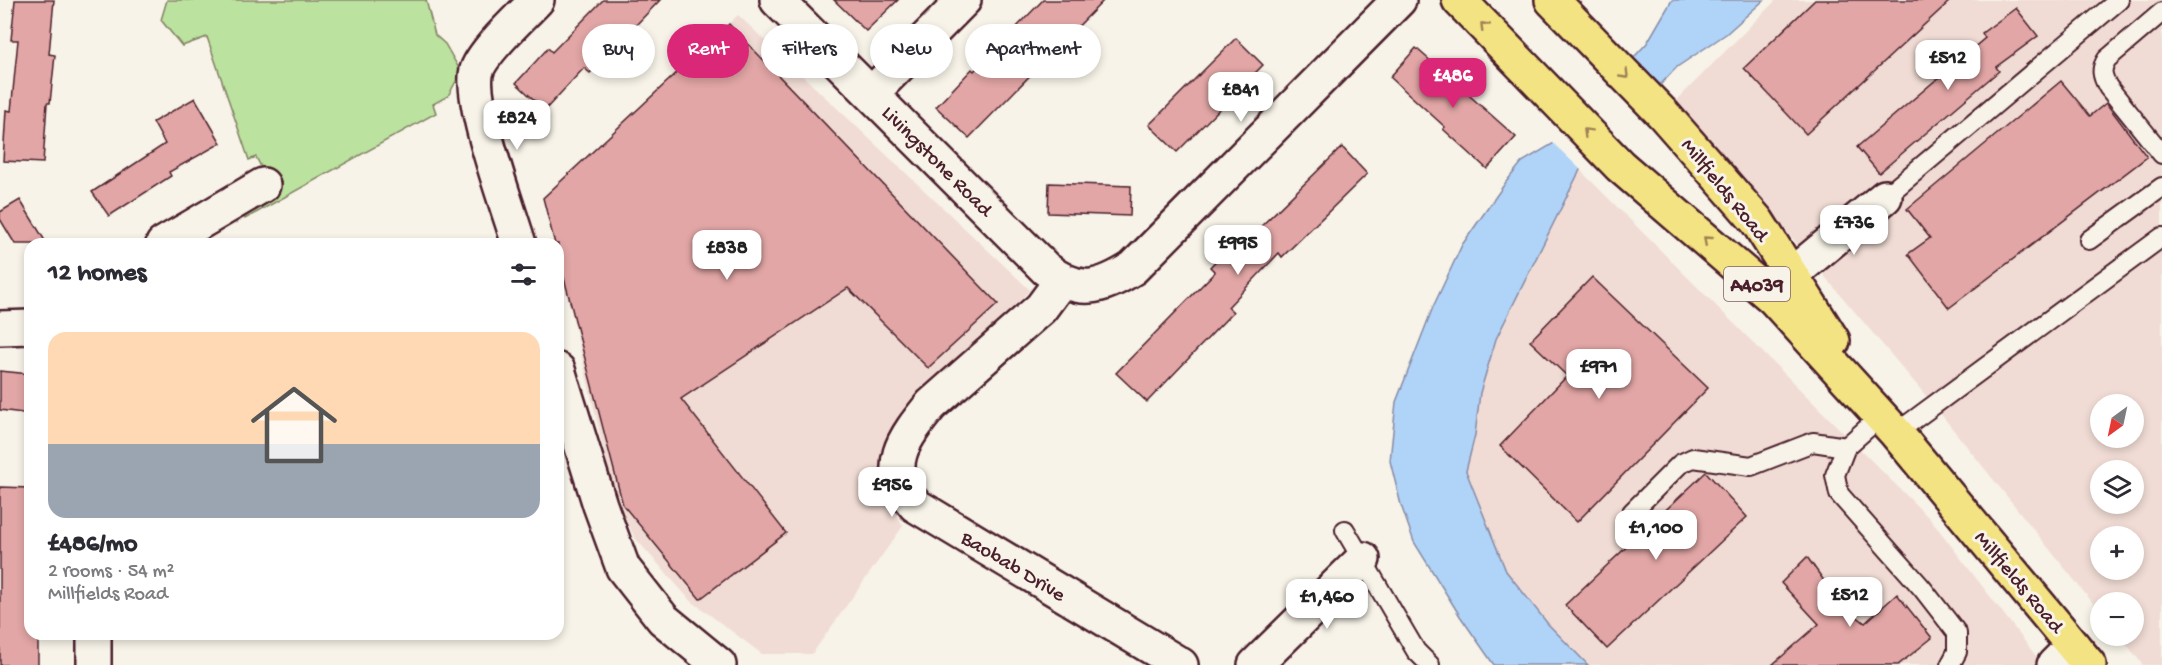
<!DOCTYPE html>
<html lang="en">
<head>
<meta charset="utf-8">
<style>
  body { margin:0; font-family:"Gochi Hand",sans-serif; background:#f7f7f7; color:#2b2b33; height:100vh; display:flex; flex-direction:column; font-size:22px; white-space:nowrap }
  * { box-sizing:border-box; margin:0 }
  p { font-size:20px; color:#7c7c81 }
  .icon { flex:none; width:33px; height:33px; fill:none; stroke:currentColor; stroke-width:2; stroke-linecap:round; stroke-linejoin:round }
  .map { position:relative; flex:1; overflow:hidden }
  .sheet { position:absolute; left:24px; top:238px; width:540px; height:402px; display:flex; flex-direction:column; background:#fff; border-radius:18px; box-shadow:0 3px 9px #0003 }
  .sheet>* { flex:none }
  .hud { position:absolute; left:582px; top:24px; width:570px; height:54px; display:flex; gap:12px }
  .needle { width:39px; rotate:213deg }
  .controls { position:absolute; left:2090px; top:394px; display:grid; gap:12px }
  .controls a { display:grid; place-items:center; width:54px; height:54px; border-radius:50%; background:#fff; box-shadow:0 3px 9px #0003; font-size:30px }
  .price { position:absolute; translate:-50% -51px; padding:0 14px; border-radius:12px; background:#fff; color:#222; font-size:20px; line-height:39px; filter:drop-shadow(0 2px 3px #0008) }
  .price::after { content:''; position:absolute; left:50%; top:36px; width:18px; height:14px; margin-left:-9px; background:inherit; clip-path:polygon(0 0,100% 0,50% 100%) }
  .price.selected { background:#db2777; color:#fff }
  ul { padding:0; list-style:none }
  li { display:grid; align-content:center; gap:12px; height:318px; padding:0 24px }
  li span { display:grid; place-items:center; height:186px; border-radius:18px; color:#555 }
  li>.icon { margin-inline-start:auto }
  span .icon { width:108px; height:108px; fill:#fffc; stroke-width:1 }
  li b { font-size:26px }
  h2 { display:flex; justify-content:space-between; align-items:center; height:72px; padding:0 24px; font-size:26px }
  .pill { padding:0 21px; border-radius:27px; background:#fff; box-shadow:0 3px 9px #0003; font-size:21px; line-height:54px }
  .pill.selected { background:#db2777; color:#fff }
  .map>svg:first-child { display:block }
  .built { fill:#f0dcd4; fill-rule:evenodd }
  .green { fill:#bbe29e; stroke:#828064; stroke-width:1.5 }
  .water { fill:#b0d3f8; stroke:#878ba6; stroke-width:1.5 }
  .pier { fill:#f7f3e8 }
  .building { fill:#e1a6a5; stroke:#4a1f2b; stroke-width:1.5 }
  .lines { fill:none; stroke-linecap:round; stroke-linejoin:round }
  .service-casing { stroke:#4a1f2b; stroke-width:22 }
  .minor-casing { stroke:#4a1f2b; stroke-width:38 }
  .primary-casing { stroke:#4a1f2b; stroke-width:38 }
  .service { stroke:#f7f3e8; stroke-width:18 }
  .minor { stroke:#f7f3e8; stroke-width:33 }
  .primary { stroke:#f4e382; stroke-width:33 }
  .oneway { stroke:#9f8156 }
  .labels { text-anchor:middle; stroke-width:6; stroke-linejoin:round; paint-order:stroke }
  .shield { fill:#f7f3e8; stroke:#7e5f64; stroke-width:1.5 }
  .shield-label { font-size:20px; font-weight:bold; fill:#4a1f2b }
  .street-label { font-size:21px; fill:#4a1f2b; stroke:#f7f3e8 }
</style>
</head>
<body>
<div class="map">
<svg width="2162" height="665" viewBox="0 0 2162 665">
  <rect width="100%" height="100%" fill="#f7f3e8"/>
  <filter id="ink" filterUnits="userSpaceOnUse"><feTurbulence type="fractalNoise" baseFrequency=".0167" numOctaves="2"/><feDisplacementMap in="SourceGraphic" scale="12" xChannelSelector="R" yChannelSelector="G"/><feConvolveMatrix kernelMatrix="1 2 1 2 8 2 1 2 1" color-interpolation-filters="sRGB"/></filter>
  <g filter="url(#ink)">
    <g class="built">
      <path d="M 1776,0 L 2162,0 L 2162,665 L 2143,665 L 2120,636 L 2133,636 L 2133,603 L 2100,603 L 2100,612 L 1927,397 L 1676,101 ZM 2100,405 L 2133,405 L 2133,438 L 2100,438 ZM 2100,471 L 2133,471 L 2133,504 L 2100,504 ZM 2100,537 L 2133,537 L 2133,570 L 2100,570 Z"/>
      <path d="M 738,15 L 1030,290 L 895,428 L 884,490 L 903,526 L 812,654 L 762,654 L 690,600 L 635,538 L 615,498 L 558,256 L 558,244 L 555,244 L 544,196 Z"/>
      <path d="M 1580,170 L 1932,521 L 2043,665 L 1588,665 L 1548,624 L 1506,571 L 1466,471 L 1475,435 L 1480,393 L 1496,339 Z"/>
    </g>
    <path class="green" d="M 167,0 L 426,0 L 435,35 L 445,44 L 461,72 L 448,96 L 433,104 L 436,113 L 245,219 L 241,209 L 272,189 L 256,157 L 249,160 L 207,37 L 182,46 L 161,20 Z"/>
    <path class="water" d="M 1672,0 L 1764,0 L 1726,34 L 1677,67 L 1580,170 L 1496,339 L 1480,393 L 1475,435 L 1466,471 L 1506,571 L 1548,624 L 1588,665 L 1494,665 L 1460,616 L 1414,542 L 1401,505 L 1390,461 L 1396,402 L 1433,307 L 1462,245 L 1506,182 L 1522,162 L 1556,142 L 1647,43 Z"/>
    <path class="pier" d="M 1632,55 L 1662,87 L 1583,172 L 1551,141 Z"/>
    <g class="building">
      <path d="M 15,0 L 54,0 L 49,54 L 55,55 L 50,103 L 47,103 L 43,163 L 3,161 L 6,110 L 11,111 L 18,40 L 11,40 Z"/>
      <path d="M 603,0 L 660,0 L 590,73 L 584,68 L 545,110 L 516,83 L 548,48 L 552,52 Z"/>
      <path d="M 834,0 L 898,0 L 866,31 Z"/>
      <path d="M 1043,0 L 1104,0 L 969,138 L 936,107 L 972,69 L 974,71 Z"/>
      <path d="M 1815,0 L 1951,0 L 1806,134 L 1744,68 Z"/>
      <path d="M 2016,8 L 2038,36 L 1996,67 L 1999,71 L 1879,173 L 1857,147 L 1985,38 L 1982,33 Z"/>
      <path d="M 729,24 L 998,304 L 928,368 L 848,288 L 681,399 L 786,533 L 700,599 L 623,505 L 558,255 L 558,244 L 555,244 L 543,198 Z"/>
      <path d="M 1236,38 L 1263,65 L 1177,152 L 1149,125 Z"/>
      <path d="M 1416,48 L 1516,137 L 1487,169 L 1443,129 L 1445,127 L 1390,77 Z"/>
      <path d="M 2061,81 L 2090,116 L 2106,103 L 2147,157 L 1949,308 L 1908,254 L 1930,238 L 1907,209 Z"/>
      <path d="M 195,98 L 221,143 L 169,172 L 171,176 L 109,216 L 92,192 L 165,144 L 153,122 Z"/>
      <path d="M 1342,147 L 1367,174 L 1282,257 L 1279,253 L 1228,307 L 1233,312 L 1147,402 L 1116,373 L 1215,272 L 1210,267 L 1241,234 L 1247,240 Z"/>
      <path d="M 1049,183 L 1131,186 L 1130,216 L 1048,213 Z"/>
      <path d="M 20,200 L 47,244 L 15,244 L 0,219 L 0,212 Z"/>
      <path d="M 1592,277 L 1708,388 L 1577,522 L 1500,446 L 1567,376 L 1530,341 Z"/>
      <path d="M 0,371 L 30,374 L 30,414 L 0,410 Z"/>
      <path d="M 1706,472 L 1747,517 L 1607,649 L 1565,605 Z"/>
      <path d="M 0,487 L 30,488 L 30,634 L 38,634 L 38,665 L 0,665 Z"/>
      <path d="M 1807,557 L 1840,603 L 1865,623 L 1897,594 L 1932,638 L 1898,665 L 1772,665 L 1819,624 L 1781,583 Z"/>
    </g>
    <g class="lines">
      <g class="service-casing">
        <g id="service">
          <path d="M 2162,12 L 2107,59 C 2100,69 2102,76 2108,87 L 2162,154"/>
          <path d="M 1885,197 L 2119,0"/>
          <path d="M 2089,240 L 2162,187"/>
          <path d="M 1896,433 L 2162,237"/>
          <path d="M 1846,447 L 1835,475 L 1839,494 L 1922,588 L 1957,633 L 1957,652 L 1950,665"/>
          <path d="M 1632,512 L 1680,464 L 1693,458 L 1751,466 L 1813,442 L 1846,447 L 1881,416"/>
          <path d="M 1345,530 L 1416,651 L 1430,665"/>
        </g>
      </g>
      <g class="minor-casing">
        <g id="minor">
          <path d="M 777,0 L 1046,269 C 1079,295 1100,289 1133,268 L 1399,0"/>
          <path d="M 872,93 L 964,0"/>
          <path d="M 163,244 L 263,185"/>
          <path d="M 519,244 C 509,210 468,100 477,70 C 484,50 521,17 537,0"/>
          <path d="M 1791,275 L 1885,197"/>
          <path d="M 1061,281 L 1041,308 L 931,405 C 904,438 881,467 915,505 L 1181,665"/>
          <path d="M 0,328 L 30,327"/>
          <path d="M 558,370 L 600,505 L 623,568 L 663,619 L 719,665"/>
          <path d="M 94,665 L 94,634"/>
          <path d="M 1255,665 L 1363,559"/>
          <path d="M 2054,665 L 2073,646"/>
        </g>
      </g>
      <g class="primary-casing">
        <g id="primary">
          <path d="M 1459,0 L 1620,166 L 1773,298 L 1896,433 L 2089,665"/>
          <path d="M 1552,0 L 1664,115 L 1757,221 L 1833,341"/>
        </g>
      </g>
      <use href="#service" class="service"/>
      <use href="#minor" class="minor"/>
      <use href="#primary" class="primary"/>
    </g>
    <defs><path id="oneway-chevron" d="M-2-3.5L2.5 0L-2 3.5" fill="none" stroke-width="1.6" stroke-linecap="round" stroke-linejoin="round" transform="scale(1.5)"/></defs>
    <g class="oneway">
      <use href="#oneway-chevron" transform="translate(1484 26) rotate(-134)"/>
      <use href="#oneway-chevron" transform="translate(1625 75) rotate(46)"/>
      <use href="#oneway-chevron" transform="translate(1587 132) rotate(-135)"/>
      <use href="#oneway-chevron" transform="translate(1707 240) rotate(-139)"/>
    </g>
  </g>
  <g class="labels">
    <rect class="shield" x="1724" y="267" width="66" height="34" rx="4.5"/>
    <g class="shield-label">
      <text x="1757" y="291">A4039</text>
    </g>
    <g class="street-label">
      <text transform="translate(938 160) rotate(45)" y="7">Livingstone Road</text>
      <text transform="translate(1726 189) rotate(51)" y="7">Millfields Road</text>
      <text transform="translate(1014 565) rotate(31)" y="7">Baobab Drive</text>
      <text transform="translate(2020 581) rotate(50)" y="7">Millfields Road</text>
    </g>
  </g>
</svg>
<div class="controls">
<a><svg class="needle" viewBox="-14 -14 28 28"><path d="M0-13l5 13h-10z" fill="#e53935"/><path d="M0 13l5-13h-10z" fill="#7c7c81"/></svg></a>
<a><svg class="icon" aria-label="layers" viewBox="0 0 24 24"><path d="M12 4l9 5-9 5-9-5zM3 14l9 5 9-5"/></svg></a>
<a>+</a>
<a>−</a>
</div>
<b class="price" style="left:1948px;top:91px">£512</b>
<b class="price selected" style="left:1453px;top:109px">£486</b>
<b class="price" style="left:1241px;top:123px">£841</b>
<b class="price" style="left:517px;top:151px">£824</b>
<b class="price" style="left:1854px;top:256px">£736</b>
<b class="price" style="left:1238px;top:276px">£995</b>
<b class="price" style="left:727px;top:281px">£838</b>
<b class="price" style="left:1599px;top:400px">£971</b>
<b class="price" style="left:892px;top:518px">£956</b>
<b class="price" style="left:1656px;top:561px">£1,100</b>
<b class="price" style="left:1850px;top:628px">£512</b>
<b class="price" style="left:1327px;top:630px">£1,460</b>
<div class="hud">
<a class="pill">Buy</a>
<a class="pill selected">Rent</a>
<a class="pill">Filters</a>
<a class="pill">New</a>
<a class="pill">Apartment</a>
</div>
<section class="sheet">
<h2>12 homes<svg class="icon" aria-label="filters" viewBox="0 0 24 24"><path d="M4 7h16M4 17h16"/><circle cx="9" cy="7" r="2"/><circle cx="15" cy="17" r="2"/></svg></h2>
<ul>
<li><span style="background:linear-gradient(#ffd9b3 60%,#9aa5b1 0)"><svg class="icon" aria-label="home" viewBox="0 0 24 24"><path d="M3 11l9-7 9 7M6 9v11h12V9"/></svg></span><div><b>£486/mo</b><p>2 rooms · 54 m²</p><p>Millfields Road</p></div></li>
</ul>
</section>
</div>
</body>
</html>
